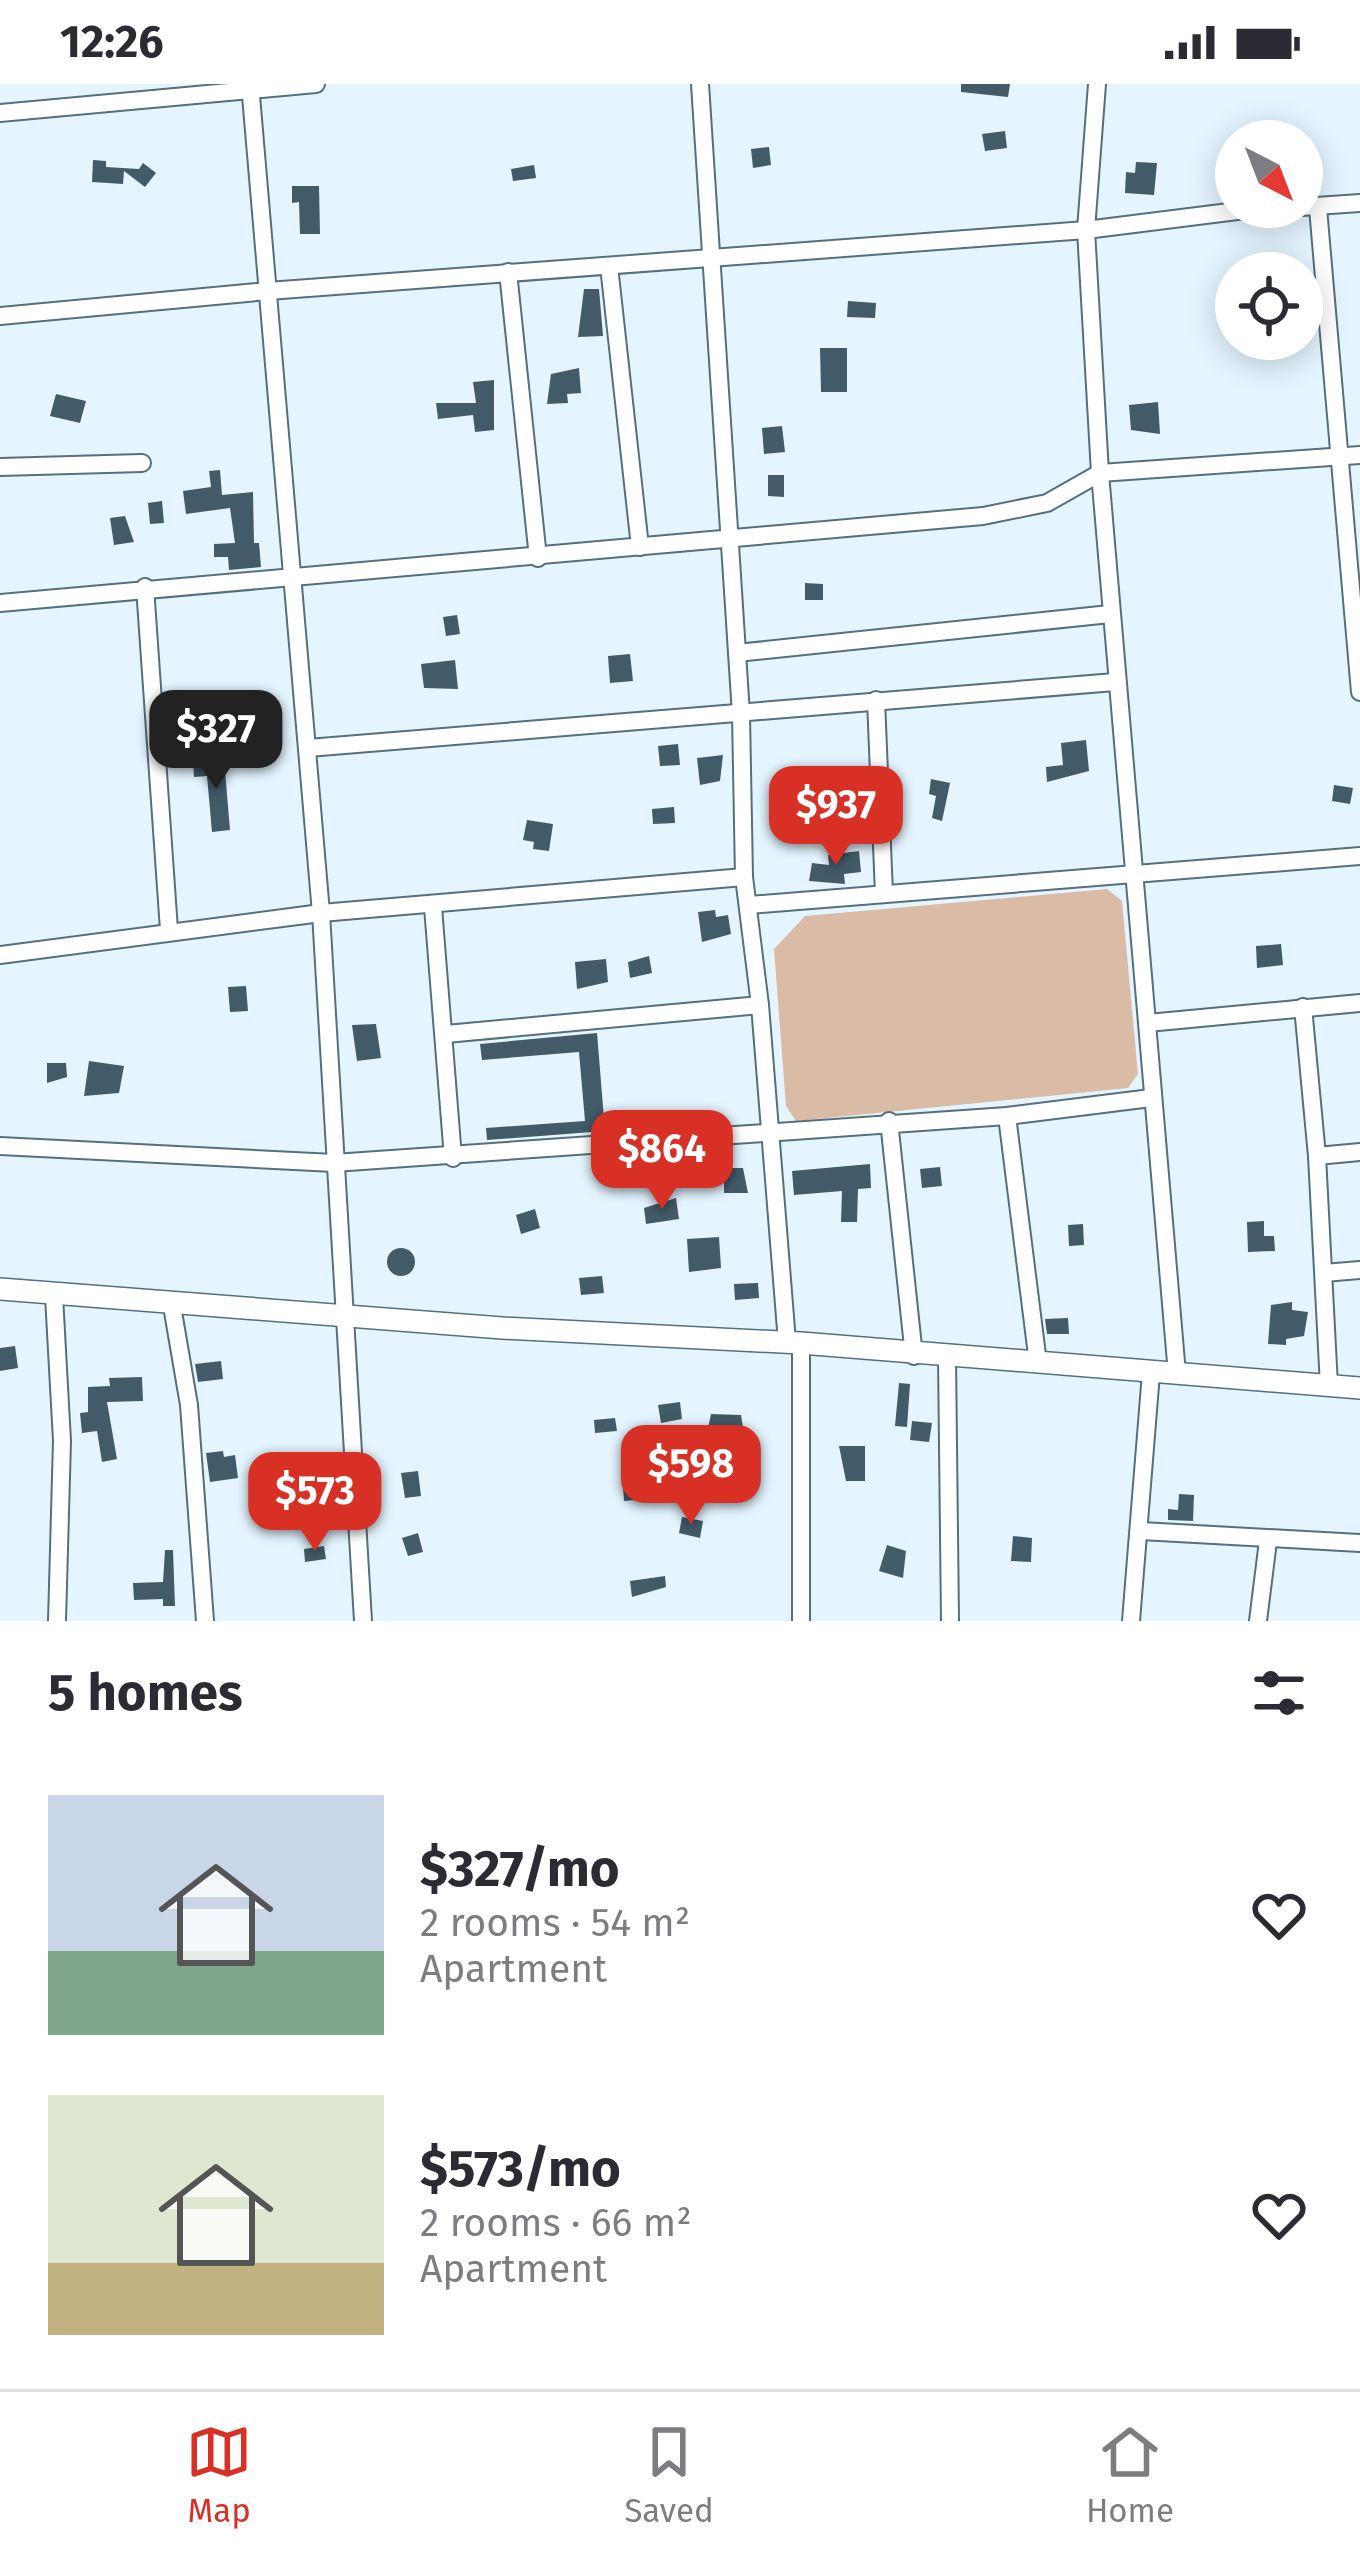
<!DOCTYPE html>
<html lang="en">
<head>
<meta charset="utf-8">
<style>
  body { margin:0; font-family:"Fira Sans",sans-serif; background:#f7f7f7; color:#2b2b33; height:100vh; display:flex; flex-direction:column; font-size:45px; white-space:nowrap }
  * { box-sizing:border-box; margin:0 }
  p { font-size:39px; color:#7c7c81 }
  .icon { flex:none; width:66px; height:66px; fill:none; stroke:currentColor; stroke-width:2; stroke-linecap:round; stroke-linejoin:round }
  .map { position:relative; height:1537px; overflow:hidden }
  .sheet { display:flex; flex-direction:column; background:#fff; flex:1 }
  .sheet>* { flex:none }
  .needle { width:78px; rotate:138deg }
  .controls { position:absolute; left:1215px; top:36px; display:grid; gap:24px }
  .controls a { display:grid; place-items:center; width:108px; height:108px; border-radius:50%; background:#fff; box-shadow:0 6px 30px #0003; font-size:60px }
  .price { position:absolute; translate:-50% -102px; padding:0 27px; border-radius:24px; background:#d93025; color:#fff; font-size:39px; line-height:78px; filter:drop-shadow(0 3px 6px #0008) }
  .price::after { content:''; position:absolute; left:50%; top:72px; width:36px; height:27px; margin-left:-18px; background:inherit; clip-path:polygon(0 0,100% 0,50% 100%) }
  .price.active { background:#222; color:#fff }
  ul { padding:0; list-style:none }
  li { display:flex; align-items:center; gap:36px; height:300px; padding:0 48px }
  li span { display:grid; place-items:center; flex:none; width:336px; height:240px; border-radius:0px; color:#555 }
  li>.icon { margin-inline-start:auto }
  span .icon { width:144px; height:144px; fill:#fffc; stroke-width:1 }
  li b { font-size:51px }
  h2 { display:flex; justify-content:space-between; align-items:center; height:144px; padding:0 48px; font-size:51px }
  .status { display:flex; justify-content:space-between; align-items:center; height:84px; padding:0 60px; background:#fff; direction:ltr }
  .status svg { height:33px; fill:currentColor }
  .tab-bar { display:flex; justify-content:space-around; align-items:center; height:168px; border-top:3px solid #e1e1e2; background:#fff; font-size:33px; color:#7c7c81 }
  .tab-bar a { display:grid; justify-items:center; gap:6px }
  .tab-bar .active { color:#d93025 }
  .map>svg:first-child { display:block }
  .green { fill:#dabba5 }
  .building { fill:#435b69 }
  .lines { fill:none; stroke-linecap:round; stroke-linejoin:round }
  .minor-casing { stroke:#566f7d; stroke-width:20 }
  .tertiary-casing { stroke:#566f7d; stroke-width:24 }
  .minor { stroke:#fff; stroke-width:16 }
  .tertiary { stroke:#fff; stroke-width:21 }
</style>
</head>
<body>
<div class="status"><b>12:26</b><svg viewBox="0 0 49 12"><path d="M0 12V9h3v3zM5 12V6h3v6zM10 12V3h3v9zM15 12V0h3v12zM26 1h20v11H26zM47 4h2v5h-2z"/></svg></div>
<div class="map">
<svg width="1360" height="1537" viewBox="0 0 1360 1537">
  <rect width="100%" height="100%" fill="#e4f5ff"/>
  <path class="green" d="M 1107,805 L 1122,817 L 1138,990 L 1128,1004 L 796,1037 L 786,1022 L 774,865 L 805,832 Z"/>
  <g class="building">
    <path d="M 961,0 L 1010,0 L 1008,13 L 961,8 Z"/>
    <path d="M 1005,47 L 1007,64 L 985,67 L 982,50 Z"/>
    <path d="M 769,63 L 771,81 L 753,84 L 751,65 Z"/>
    <path d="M 93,76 L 106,77 L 106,83 L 139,85 L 143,79 L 156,89 L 145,103 L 124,87 L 123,100 L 92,98 Z"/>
    <path d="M 1136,78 L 1157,79 L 1154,111 L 1125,109 L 1126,88 L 1135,89 Z"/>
    <path d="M 534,81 L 536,94 L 513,97 L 511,85 Z"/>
    <path d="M 292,102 L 319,102 L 320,150 L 300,150 L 299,118 L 292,119 Z"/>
    <path d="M 584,205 L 599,205 L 603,252 L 578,253 Z"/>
    <path d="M 848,217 L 876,219 L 875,234 L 847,233 Z"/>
    <path d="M 820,264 L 847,264 L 847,308 L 821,308 Z"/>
    <path d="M 579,284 L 581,309 L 567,310 L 568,319 L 547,320 L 551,290 Z"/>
    <path d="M 494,296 L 494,346 L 475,348 L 473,331 L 438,335 L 436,319 L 476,319 L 473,298 Z"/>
    <path d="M 56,310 L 86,317 L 80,339 L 50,332 Z"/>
    <path d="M 1158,318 L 1160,350 L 1131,346 L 1129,321 Z"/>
    <path d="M 782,342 L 785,368 L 764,370 L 762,344 Z"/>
    <path d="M 220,386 L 222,411 L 253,408 L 254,459 L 259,459 L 261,483 L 229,486 L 228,473 L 214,473 L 214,460 L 235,459 L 230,424 L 186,430 L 183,407 L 211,403 L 209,387 Z"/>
    <path d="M 768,391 L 784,391 L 784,413 L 768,412 Z"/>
    <path d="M 162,417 L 164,439 L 150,440 L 148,419 Z"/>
    <path d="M 125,432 L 134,458 L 114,461 L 110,434 Z"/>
    <path d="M 805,499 L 823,500 L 823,516 L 805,516 Z"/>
    <path d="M 457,531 L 460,550 L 446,552 L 443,533 Z"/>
    <path d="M 630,570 L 633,597 L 610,599 L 608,572 Z"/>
    <path d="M 455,576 L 458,605 L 424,604 L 421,580 Z"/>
    <path d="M 1086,656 L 1089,687 L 1047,698 L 1046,683 L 1063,681 L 1061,659 Z"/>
    <path d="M 678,660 L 680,681 L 660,682 L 658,662 Z"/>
    <path d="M 723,671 L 720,697 L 700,701 L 697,674 Z"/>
    <path d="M 224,675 L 230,746 L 212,748 L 207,692 L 194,693 L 193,678 Z"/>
    <path d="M 931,695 L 950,699 L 942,737 L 932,734 L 936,712 L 929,710 Z"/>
    <path d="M 1334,701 L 1353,704 L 1350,720 L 1332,717 Z"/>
    <path d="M 674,723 L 675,739 L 653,740 L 652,725 Z"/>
    <path d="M 527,736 L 553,740 L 549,767 L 533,765 L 534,758 L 523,756 Z"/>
    <path d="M 859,767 L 861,788 L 844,790 L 845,800 L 809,797 L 812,779 L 829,781 L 828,771 Z"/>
    <path d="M 715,826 L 716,833 L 728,831 L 731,850 L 702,858 L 698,828 Z"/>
    <path d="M 1281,860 L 1283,881 L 1257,884 L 1256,862 Z"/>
    <path d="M 649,872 L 652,889 L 630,894 L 628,878 Z"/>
    <path d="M 606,875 L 608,898 L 577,905 L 575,878 Z"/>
    <path d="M 246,902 L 248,927 L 230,928 L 228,903 Z"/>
    <path d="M 376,940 L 381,974 L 357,977 L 352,941 Z"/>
    <path d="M 597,949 L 605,1047 L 487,1056 L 486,1044 L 585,1037 L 579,968 L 482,976 L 480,960 Z"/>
    <path d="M 89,977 L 124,982 L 119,1009 L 84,1012 Z"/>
    <path d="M 47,979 L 66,979 L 67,993 L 47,999 Z"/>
    <path d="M 870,1080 L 871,1104 L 858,1105 L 857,1138 L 841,1138 L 842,1107 L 794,1111 L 792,1087 Z"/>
    <path d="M 940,1083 L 942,1102 L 922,1104 L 920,1085 Z"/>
    <path d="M 724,1084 L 743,1084 L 748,1109 L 724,1109 Z"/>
    <path d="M 676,1114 L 679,1135 L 646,1140 L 644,1124 Z"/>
    <path d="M 535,1125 L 540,1144 L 521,1150 L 516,1131 Z"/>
    <path d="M 1264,1137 L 1264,1152 L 1274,1152 L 1275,1167 L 1248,1168 L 1247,1138 Z"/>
    <path d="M 1083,1140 L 1084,1161 L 1069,1162 L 1068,1141 Z"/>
    <path d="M 719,1153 L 721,1184 L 689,1188 L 687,1155 Z"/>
    <circle cx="401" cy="1178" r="14"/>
    <path d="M 602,1192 L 604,1209 L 581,1211 L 579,1194 Z"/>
    <path d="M 758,1199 L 759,1214 L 735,1216 L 734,1200 Z"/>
    <path d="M 1292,1218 L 1292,1226 L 1308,1228 L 1304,1252 L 1286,1255 L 1286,1261 L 1268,1260 L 1271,1221 Z"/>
    <path d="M 1068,1234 L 1069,1250 L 1047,1250 L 1045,1235 Z"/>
    <path d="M 15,1262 L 18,1284 L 0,1287 L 0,1264 Z"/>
    <path d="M 221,1277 L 223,1295 L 198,1298 L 195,1280 Z"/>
    <path d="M 142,1293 L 143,1317 L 107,1318 L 117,1375 L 102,1378 L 97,1347 L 82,1349 L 80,1329 L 88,1328 L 88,1303 L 110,1302 L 109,1294 Z"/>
    <path d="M 899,1299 L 910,1300 L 907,1343 L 895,1342 Z"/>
    <path d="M 680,1318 L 682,1335 L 661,1339 L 658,1321 Z"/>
    <path d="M 711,1330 L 741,1331 L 745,1356 L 739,1356 L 738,1364 L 704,1363 Z"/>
    <path d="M 615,1334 L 617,1347 L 595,1349 L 594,1336 Z"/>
    <path d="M 912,1337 L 932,1339 L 929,1358 L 910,1356 Z"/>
    <path d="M 839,1362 L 865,1362 L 865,1397 L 846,1397 Z"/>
    <path d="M 223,1367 L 224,1373 L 235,1371 L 238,1394 L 210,1398 L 206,1369 Z"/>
    <path d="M 418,1387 L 421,1412 L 405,1414 L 401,1389 Z"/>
    <path d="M 647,1400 L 648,1415 L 624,1417 L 623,1402 Z"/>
    <path d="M 1179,1410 L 1194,1411 L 1193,1437 L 1168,1436 L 1168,1425 L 1178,1426 Z"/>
    <path d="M 682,1433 L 703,1437 L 700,1454 L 679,1449 Z"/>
    <path d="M 418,1449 L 423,1468 L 408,1472 L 402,1454 Z"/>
    <path d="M 1013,1452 L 1032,1454 L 1031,1478 L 1011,1477 Z"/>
    <path d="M 887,1461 L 906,1467 L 903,1494 L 879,1487 Z"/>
    <path d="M 324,1462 L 326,1475 L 305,1478 L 304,1465 Z"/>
    <path d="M 165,1466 L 173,1466 L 175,1522 L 163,1522 L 163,1515 L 134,1516 L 133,1499 L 163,1498 Z"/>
    <path d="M 665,1492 L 666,1503 L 632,1513 L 630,1497 Z"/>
  </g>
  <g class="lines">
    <g class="minor-casing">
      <g id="minor">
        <path d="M 250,0 L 321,829 L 363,1537"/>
        <path d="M 700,0 L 741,630 L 744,793 L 760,921 L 787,1258"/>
        <path d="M 1097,0 L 1086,146 L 1100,389 L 1177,1290"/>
        <path d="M 0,29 L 316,0"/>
        <path d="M 1302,123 L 1360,119"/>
        <path d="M 1318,124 L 1360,608"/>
        <path d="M 609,182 L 640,463"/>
        <path d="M 508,188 L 538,474"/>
        <path d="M 0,232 L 268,207 L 1086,146 L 1269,123"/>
        <path d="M 0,383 L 142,379"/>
        <path d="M 145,503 L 169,846"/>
        <path d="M 0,519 L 983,432 L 1047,419 L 1100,389 L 1360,371"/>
        <path d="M 737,569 L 1110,530"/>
        <path d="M 876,616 L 884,810"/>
        <path d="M 308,664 L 1115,598"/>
        <path d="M 749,821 L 1360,772"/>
        <path d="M 433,823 L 453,1074"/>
        <path d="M 0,871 L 321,829 L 744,793"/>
        <path d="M 1303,923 L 1317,1072 L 1329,1302"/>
        <path d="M 1148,939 L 1360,919"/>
        <path d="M 446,950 L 760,921"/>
        <path d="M 1007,1032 L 1038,1279"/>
        <path d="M 889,1037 L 914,1272"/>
        <path d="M 0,1062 L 334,1079 L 1007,1032 L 1151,1014"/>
        <path d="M 1317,1072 L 1360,1068"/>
        <path d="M 1324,1189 L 1360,1186"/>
        <path d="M 54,1212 L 62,1357 L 57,1537"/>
        <path d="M 172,1222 L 189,1321 L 205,1537"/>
        <path d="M 947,1273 L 950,1537"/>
        <path d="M 1141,1447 L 1360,1459"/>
        <path d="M 801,1537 L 801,1259"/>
        <path d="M 1131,1537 L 1151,1289"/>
        <path d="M 1258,1537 L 1268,1457"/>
      </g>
    </g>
    <g class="tertiary-casing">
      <path id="tertiary" d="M 0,1205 L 502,1244 L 801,1259 L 1360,1304"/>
    </g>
    <use href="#minor" class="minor"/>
    <use href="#tertiary" class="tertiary"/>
  </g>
</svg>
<div class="controls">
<a><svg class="needle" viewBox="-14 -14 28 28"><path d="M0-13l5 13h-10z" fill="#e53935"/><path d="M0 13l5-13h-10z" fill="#7c7c81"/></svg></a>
<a><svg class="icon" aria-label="locate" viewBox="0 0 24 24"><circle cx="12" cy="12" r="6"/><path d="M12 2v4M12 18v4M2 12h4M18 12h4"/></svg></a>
</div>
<b class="price active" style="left:216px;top:708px">$327</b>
<b class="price" style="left:836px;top:784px">$937</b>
<b class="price" style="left:662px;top:1128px">$864</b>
<b class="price" style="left:691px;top:1443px">$598</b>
<b class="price" style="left:315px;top:1470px">$573</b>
</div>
<section class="sheet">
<h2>5 homes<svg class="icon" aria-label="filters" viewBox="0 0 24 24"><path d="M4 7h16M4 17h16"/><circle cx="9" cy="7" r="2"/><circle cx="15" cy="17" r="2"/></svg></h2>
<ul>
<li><span style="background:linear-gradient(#c9d6e8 65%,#7fa58c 0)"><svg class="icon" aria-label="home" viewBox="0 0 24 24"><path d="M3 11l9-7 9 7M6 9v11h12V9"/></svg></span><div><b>$327/mo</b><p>2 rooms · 54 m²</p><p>Apartment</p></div><svg class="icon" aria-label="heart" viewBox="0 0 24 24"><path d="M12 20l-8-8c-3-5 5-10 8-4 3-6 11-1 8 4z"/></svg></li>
<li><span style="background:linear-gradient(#dfe7d0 70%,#c2b280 0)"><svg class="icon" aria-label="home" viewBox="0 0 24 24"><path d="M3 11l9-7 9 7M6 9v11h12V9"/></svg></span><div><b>$573/mo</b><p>2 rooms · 66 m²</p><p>Apartment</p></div><svg class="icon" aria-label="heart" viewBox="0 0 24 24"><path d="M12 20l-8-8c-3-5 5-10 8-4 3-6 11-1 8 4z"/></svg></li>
</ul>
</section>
<nav class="tab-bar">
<a class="active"><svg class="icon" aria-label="map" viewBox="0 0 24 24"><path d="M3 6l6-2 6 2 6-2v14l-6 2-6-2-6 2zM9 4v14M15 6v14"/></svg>Map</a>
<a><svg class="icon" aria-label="saved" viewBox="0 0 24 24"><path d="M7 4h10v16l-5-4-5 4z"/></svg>Saved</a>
<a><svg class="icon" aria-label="home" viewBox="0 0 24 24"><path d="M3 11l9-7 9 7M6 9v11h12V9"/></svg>Home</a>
</nav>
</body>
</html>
